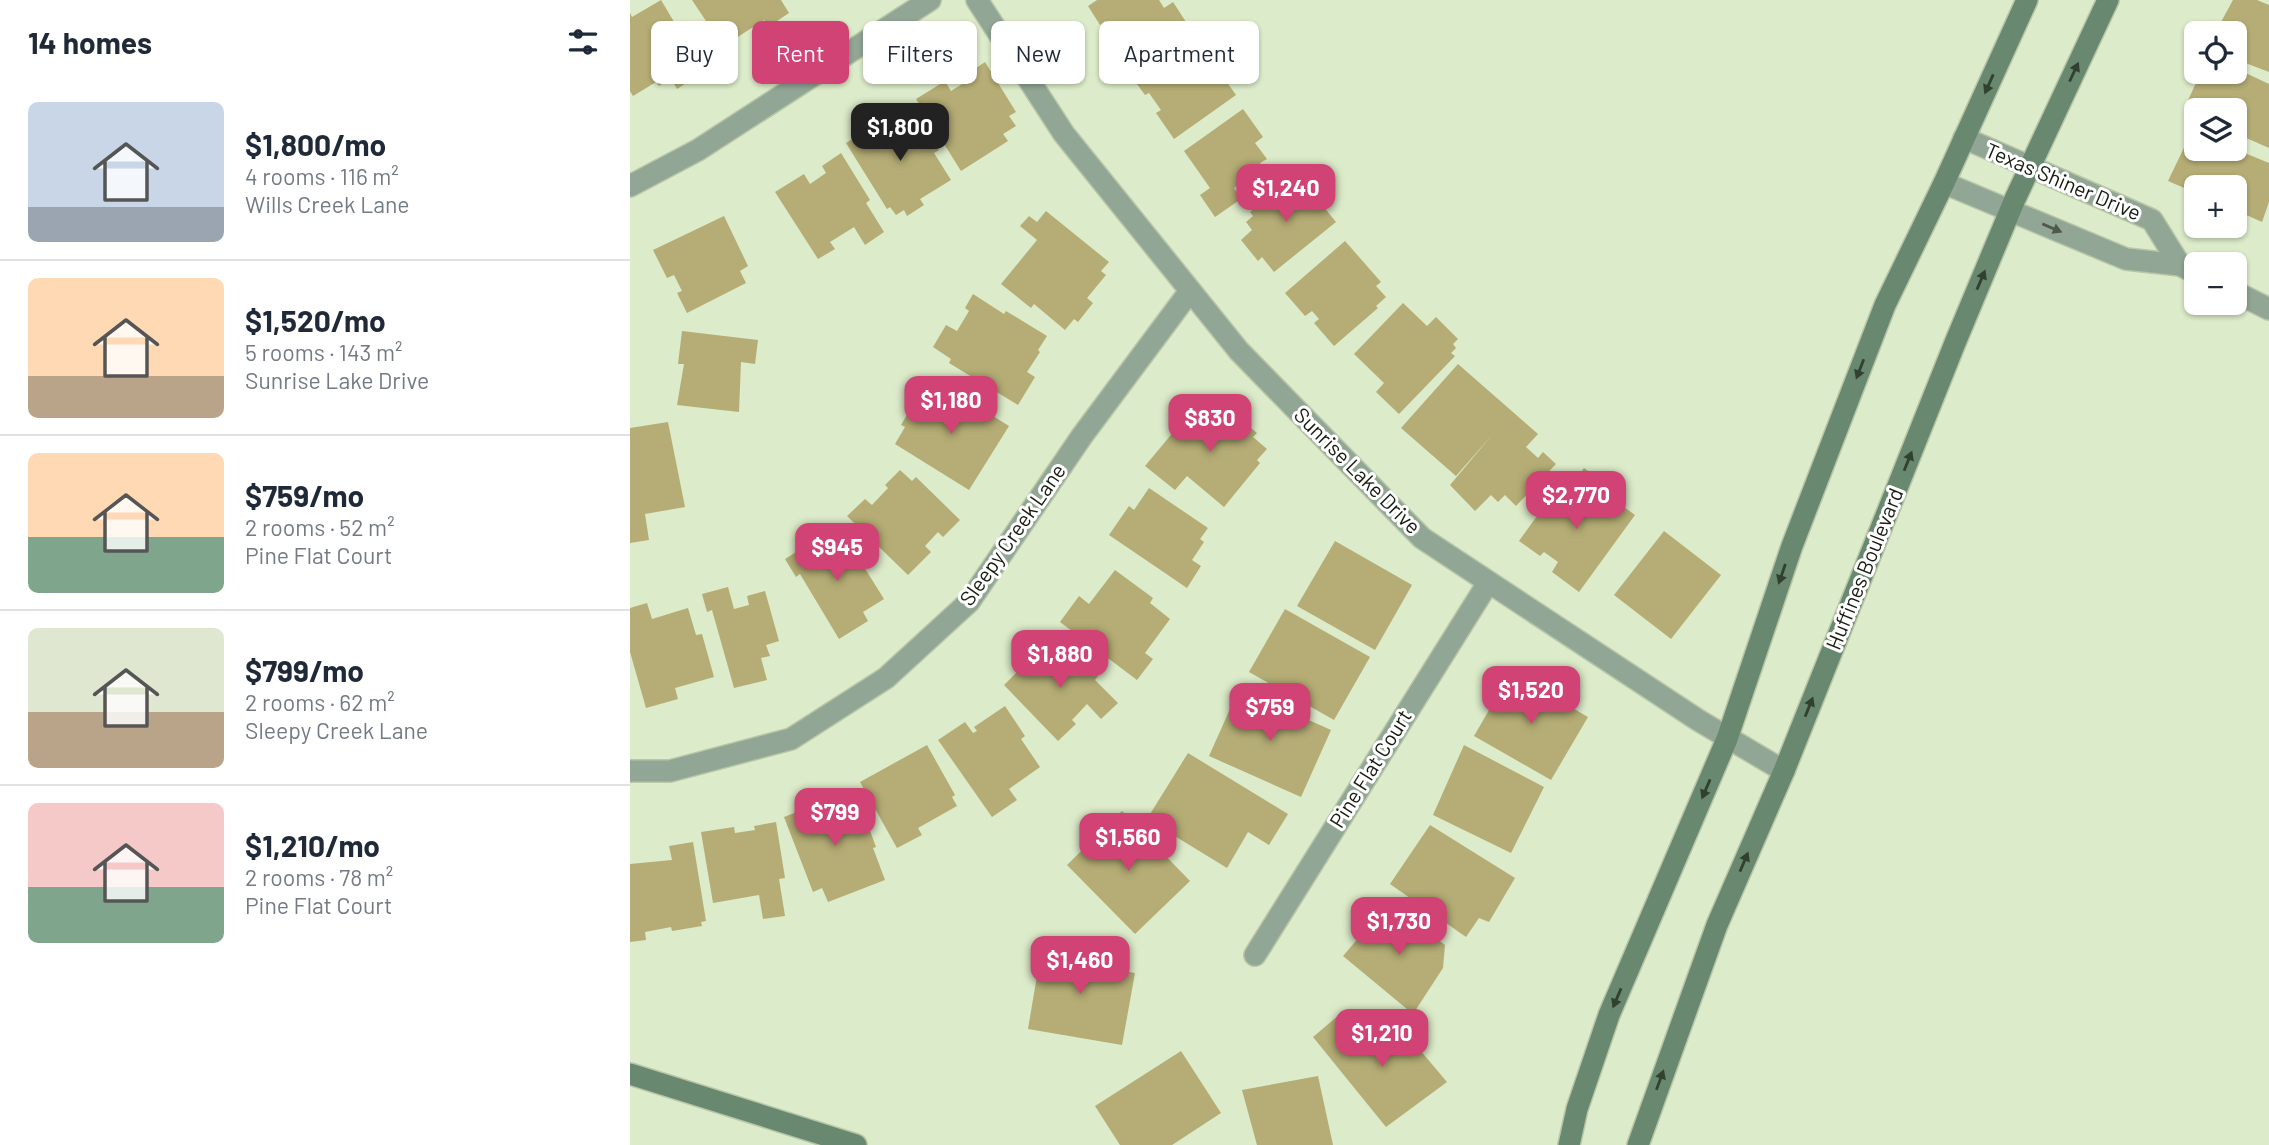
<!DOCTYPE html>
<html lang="en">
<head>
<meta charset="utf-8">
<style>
  body { margin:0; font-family:Barlow,sans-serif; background:#f6f6f7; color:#1f2937; height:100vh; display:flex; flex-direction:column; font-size:26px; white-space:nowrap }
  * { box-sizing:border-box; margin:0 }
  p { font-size:23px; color:#747a83 }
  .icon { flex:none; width:38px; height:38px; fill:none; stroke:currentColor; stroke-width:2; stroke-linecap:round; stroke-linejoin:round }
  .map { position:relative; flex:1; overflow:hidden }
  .side { display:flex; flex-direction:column; background:#fff; width:630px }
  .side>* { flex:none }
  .hud { position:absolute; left:21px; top:21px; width:665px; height:63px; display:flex; gap:14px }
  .buttons { position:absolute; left:1554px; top:21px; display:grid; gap:14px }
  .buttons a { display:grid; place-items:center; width:63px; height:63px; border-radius:10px; background:#fff; box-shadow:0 2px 5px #0004; font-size:35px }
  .price { position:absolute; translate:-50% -60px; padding:0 16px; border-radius:14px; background:#d04374; color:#fff; font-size:23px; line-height:46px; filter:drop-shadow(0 2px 4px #0008) }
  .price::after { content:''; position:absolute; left:50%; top:42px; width:21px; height:16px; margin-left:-10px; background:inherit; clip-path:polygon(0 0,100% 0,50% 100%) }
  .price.current { background:#222; color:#fff }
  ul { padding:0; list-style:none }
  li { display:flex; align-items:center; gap:21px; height:175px; padding:0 28px }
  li+li { border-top:2px solid #e0e1e3 }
  li span { display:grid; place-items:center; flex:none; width:196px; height:140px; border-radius:10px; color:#555 }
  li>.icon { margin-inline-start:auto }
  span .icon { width:84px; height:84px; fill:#fffc; stroke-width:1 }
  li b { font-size:30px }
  h2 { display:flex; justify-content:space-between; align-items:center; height:84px; padding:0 28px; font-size:30px }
  .pill { padding:0 24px; border-radius:10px; background:#fff; box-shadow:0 2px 5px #0004; font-size:24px; line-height:63px }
  .pill.current { background:#d04374; color:#fff }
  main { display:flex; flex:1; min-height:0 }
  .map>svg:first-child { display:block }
  .building { fill:#b5ad75 }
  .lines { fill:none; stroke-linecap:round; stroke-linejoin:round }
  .street-casing { stroke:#b8c5a7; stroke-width:24 }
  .secondary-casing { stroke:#b8c5a7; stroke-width:24 }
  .street { stroke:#91a695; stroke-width:21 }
  .secondary { stroke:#68886f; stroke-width:21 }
  .oneway { fill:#324030 }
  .oneway2 { fill:#4d594b }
  .labels { text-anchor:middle; stroke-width:6; stroke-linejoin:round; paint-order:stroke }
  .street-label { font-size:21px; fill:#151a0e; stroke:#fff }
</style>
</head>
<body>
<main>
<section class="side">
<h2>14 homes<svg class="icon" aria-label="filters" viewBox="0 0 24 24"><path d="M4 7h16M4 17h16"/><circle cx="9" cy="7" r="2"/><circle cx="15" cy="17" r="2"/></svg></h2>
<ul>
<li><span style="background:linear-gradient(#c9d6e8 75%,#9aa5b1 0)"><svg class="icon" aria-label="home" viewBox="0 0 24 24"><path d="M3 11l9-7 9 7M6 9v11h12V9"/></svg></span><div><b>$1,800/mo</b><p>4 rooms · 116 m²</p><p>Wills Creek Lane</p></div></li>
<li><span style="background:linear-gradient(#ffd9b3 70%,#b9a48a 0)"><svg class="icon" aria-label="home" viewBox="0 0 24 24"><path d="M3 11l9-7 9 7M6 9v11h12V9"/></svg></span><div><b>$1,520/mo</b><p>5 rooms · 143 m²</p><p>Sunrise Lake Drive</p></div></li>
<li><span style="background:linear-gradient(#ffd9b3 60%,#7fa58c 0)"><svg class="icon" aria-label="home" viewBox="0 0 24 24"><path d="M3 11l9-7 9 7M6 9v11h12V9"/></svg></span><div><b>$759/mo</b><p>2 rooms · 52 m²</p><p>Pine Flat Court</p></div></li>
<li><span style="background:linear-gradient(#dfe7d0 60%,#b9a48a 0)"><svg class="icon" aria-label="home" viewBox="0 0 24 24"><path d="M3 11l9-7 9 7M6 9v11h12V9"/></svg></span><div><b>$799/mo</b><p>2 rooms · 62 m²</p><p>Sleepy Creek Lane</p></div></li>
<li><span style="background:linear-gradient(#f6c9c9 60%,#7fa58c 0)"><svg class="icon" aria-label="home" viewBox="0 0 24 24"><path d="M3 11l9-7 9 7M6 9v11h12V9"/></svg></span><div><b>$1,210/mo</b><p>2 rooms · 78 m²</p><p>Pine Flat Court</p></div></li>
</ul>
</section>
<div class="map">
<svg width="1639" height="1145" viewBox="0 0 1639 1145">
  <rect width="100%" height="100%" fill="#dcebc9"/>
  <g class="building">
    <path d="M 31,0 L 74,72 L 47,89 L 41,79 L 29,86 L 26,82 L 3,96 L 0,91 L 0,13 L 2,17 Z"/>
    <path d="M 62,0 L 151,0 L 159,13 L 138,27 L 134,20 L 103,40 L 100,35 L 90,42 Z"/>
    <path d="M 467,0 L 529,0 L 534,8 L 543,2 L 558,25 L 494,67 L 477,41 L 484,35 L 475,21 L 470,25 L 458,6 Z"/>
    <path d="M 1603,0 L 1627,0 L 1639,5 L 1639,72 L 1605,59 L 1605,33 L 1585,33 Z"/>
    <path d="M 565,37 L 606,95 L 544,139 L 526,113 L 531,110 L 519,93 L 515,95 L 504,80 Z"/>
    <path d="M 355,62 L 386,112 L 379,116 L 386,126 L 373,134 L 378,141 L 331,171 L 286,99 L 315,81 L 321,91 L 337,81 L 334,76 Z"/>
    <path d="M 1605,68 L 1639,84 L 1639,148 L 1605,133 L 1605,110 L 1566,110 L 1566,115 L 1554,109 L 1571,72 L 1605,72 Z"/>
    <path d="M 613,109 L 633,137 L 625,143 L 637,159 L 630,163 L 633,167 L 604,188 L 611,199 L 585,217 L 570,195 L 580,188 L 554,151 Z"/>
    <path d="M 286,113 L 309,150 L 304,153 L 321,180 L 290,199 L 294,205 L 277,216 L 274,210 L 266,215 L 260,207 L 257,209 L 216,143 L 262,115 L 265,121 L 269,119 L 272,123 Z"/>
    <path d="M 1562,131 L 1566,133 L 1566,149 L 1605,149 L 1639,163 L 1639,202 L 1632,222 L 1605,210 L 1605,187 L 1566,187 L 1566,193 L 1538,181 Z"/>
    <path d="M 211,153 L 240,200 L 236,203 L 254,232 L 235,245 L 224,227 L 200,242 L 205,249 L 188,259 L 145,192 L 174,174 L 180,184 L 196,173 L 192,166 Z"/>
    <path d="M 667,174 L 706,222 L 644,272 L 632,257 L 628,261 L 611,240 L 622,230 L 616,222 L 623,216 L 620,212 Z"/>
    <path d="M 416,211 L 479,262 L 471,271 L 476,275 L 457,298 L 463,303 L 448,322 L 444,319 L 435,330 L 404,304 L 401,308 L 371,284 L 407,240 L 390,226 L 399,216 L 407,222 Z"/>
    <path d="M 94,216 L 118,266 L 110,271 L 116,283 L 57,313 L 47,293 L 52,291 L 44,275 L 37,278 L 23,250 Z"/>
    <path d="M 715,241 L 751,282 L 746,286 L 756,297 L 746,306 L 748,308 L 704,346 L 684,323 L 689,319 L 682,311 L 675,316 L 655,293 Z"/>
    <path d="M 343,294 L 374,314 L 376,311 L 417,336 L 408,350 L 410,352 L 397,372 L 405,377 L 388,405 L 319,363 L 321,359 L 303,347 L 316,325 L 327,331 L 339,311 L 335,308 Z"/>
    <path d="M 773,303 L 797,326 L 806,317 L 828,339 L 823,344 L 826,348 L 821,353 L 825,356 L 769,414 L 746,392 L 754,383 L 724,354 Z"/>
    <path d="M 52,331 L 128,340 L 125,364 L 111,362 L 109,412 L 47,405 L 54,364 L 48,364 Z"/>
    <path d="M 828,364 L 908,434 L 896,447 L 908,458 L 913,452 L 926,464 L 886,506 L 875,495 L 868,502 L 861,495 L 845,511 L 820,485 L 862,435 L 826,476 L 771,428 Z"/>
    <path d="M 306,388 L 323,398 L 326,393 L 379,426 L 339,490 L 265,444 L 275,427 L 271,425 L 290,393 L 300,399 Z"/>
    <path d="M 584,397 L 627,433 L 623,437 L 637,449 L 627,460 L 630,463 L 594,507 L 557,476 L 545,490 L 515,466 L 550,424 L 559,432 Z"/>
    <path d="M 38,422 L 55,507 L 15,514 L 19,540 L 0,543 L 0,428 Z"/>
    <path d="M 954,468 L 969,479 L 954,499 L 973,513 L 983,499 L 1005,515 L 949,592 L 922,572 L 928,562 L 914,552 L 910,556 L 889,541 L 925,491 L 933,496 Z"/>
    <path d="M 270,470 L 282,481 L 286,477 L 330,520 L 313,537 L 308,532 L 295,546 L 301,552 L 278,575 L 217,516 L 235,499 L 242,505 L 258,488 L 255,485 Z"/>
    <path d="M 519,488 L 578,528 L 570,539 L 574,542 L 562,560 L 571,566 L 557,588 L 479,535 L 499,506 L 504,510 Z"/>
    <path d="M 1034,531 L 1091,575 L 1041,639 L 984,595 Z"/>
    <path d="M 214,535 L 254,599 L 233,612 L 238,621 L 209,639 L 170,574 L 166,577 L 155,559 L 179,544 L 183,551 L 201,540 L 202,543 Z"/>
    <path d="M 705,541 L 782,585 L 745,650 L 667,606 Z"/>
    <path d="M 485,570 L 523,598 L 520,603 L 540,619 L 515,653 L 523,659 L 507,680 L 430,622 L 449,596 L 459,604 Z"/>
    <path d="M 98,587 L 104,609 L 119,605 L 117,596 L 135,591 L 149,641 L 136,645 L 140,656 L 131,658 L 137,680 L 104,688 L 82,610 L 77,612 L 72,594 Z"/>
    <path d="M 17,603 L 22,619 L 58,608 L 66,635 L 72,634 L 84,677 L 45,688 L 48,699 L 16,708 L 0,652 L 0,608 Z"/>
    <path d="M 655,609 L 740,657 L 704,720 L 619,672 Z"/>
    <path d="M 429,637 L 468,676 L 465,680 L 488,703 L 471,719 L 457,704 L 442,720 L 446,724 L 428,741 L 374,685 L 396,663 L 402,669 L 416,656 L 413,653 Z"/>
    <path d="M 881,672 L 958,717 L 921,780 L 844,736 Z"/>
    <path d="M 609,689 L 701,730 L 671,797 L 579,756 Z"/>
    <path d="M 375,706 L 395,736 L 391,739 L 410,767 L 379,789 L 387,800 L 362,817 L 308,740 L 335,722 L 343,733 L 347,731 L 344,727 Z"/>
    <path d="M 297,745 L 325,795 L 322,797 L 327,806 L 288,828 L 292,835 L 267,848 L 230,782 Z"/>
    <path d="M 834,745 L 914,787 L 881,853 L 803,815 Z"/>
    <path d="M 558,753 L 658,814 L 639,845 L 618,832 L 597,868 L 517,819 Z"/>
    <path d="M 206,797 L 210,805 L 224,799 L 233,821 L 236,820 L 246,847 L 243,848 L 255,880 L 198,902 L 192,888 L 183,892 L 154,817 Z"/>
    <path d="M 492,811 L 560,881 L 505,934 L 437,865 Z"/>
    <path d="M 146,822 L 155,878 L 149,879 L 155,916 L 133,919 L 129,895 L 83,903 L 71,832 L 104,827 L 105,833 L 125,830 L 124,826 Z"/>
    <path d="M 800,825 L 885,878 L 859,922 L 849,918 L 836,937 L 760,884 Z"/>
    <path d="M 63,842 L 76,921 L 71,922 L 72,926 L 42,931 L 41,927 L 15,932 L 16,940 L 0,942 L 0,864 L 42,860 L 39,846 Z"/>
    <path d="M 759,902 L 815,945 L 813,968 L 783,1014 L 713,956 Z"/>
    <path d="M 413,940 L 456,947 L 453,964 L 505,973 L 492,1045 L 398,1029 Z"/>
    <path d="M 709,1015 L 738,1047 L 768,1024 L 817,1082 L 756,1127 L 683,1037 Z"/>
    <path d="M 551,1051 L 591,1113 L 542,1145 L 490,1145 L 465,1106 Z"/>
    <path d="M 688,1076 L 703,1145 L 627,1145 L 612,1090 Z"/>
  </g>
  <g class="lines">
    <g class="street-casing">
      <g id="street">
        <path d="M 347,0 L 434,134 L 609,351 L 792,538 L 1068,720 L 1154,771"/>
        <path d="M 1334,138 L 1522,220 L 1550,265"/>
        <path d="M 1314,183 L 1496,259 L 1550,265 L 1566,273"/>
        <path d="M 0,186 L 68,150 L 300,0"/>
        <path d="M 1605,292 L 1639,309"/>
        <path d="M 0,771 L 40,771 L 161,739 L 256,678 L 339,602 L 452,436 L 560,291"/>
        <path d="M 625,955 L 858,583"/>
      </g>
    </g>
    <g class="secondary-casing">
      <g id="secondary">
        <path d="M 0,1074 L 226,1145"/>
        <path d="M 939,1145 L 947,1109 L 979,1015 L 1097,739 L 1162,546 L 1255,305 L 1314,183 L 1397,0"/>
        <path d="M 1008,1145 L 1087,925 L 1154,771 L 1325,343 L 1385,199 L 1478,0"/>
      </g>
    </g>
    <use href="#street" class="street"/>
    <use href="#secondary" class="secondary"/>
  </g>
  <defs><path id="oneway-solid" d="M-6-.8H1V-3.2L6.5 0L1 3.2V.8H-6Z" transform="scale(1.75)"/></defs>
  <g class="oneway">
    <use href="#oneway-solid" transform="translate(1444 72) rotate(-65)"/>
    <use href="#oneway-solid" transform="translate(1359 84) rotate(114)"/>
    <use href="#oneway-solid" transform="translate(1351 280) rotate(-67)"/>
    <use href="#oneway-solid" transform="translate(1230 369) rotate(111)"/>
    <use href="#oneway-solid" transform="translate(1278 461) rotate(-68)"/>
    <use href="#oneway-solid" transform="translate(1152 574) rotate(109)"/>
    <use href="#oneway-solid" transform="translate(1179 707) rotate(-68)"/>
    <use href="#oneway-solid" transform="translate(1076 789) rotate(113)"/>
    <use href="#oneway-solid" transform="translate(1114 862) rotate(-67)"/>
    <use href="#oneway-solid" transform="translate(987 998) rotate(113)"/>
    <use href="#oneway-solid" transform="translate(1030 1080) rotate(-70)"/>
  </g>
  <use class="oneway2" href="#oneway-solid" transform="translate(1422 228) rotate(23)"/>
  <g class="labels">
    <g class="street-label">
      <text transform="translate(1433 182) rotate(23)" y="7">Texas Shiner Drive</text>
      <text transform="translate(727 471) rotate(45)" y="7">Sunrise Lake Drive</text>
      <text transform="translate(383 535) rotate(-55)" y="7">Sleepy Creek Lane</text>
      <text transform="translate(1235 569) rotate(-68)" y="7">Huffines Boulevard</text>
      <text transform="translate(741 769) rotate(-58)" y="7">Pine Flat Court</text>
    </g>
  </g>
</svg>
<div class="buttons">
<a><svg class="icon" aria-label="locate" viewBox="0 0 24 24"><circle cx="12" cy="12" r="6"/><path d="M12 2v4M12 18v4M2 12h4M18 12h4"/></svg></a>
<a><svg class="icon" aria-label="layers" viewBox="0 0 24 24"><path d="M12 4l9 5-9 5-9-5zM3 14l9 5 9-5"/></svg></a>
<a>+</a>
<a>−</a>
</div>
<b class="price current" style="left:270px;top:163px">$1,800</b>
<b class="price" style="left:656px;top:224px">$1,240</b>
<b class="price" style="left:321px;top:436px">$1,180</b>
<b class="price" style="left:580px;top:454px">$830</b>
<b class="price" style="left:946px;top:531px">$2,770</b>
<b class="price" style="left:207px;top:583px">$945</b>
<b class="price" style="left:430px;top:690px">$1,880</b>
<b class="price" style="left:901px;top:726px">$1,520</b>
<b class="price" style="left:640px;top:743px">$759</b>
<b class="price" style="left:205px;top:848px">$799</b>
<b class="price" style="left:498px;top:873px">$1,560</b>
<b class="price" style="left:769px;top:957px">$1,730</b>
<b class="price" style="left:450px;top:996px">$1,460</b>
<b class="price" style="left:752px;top:1069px">$1,210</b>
<div class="hud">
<a class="pill">Buy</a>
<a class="pill current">Rent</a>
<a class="pill">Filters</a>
<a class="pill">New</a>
<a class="pill">Apartment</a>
</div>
</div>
</main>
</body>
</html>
